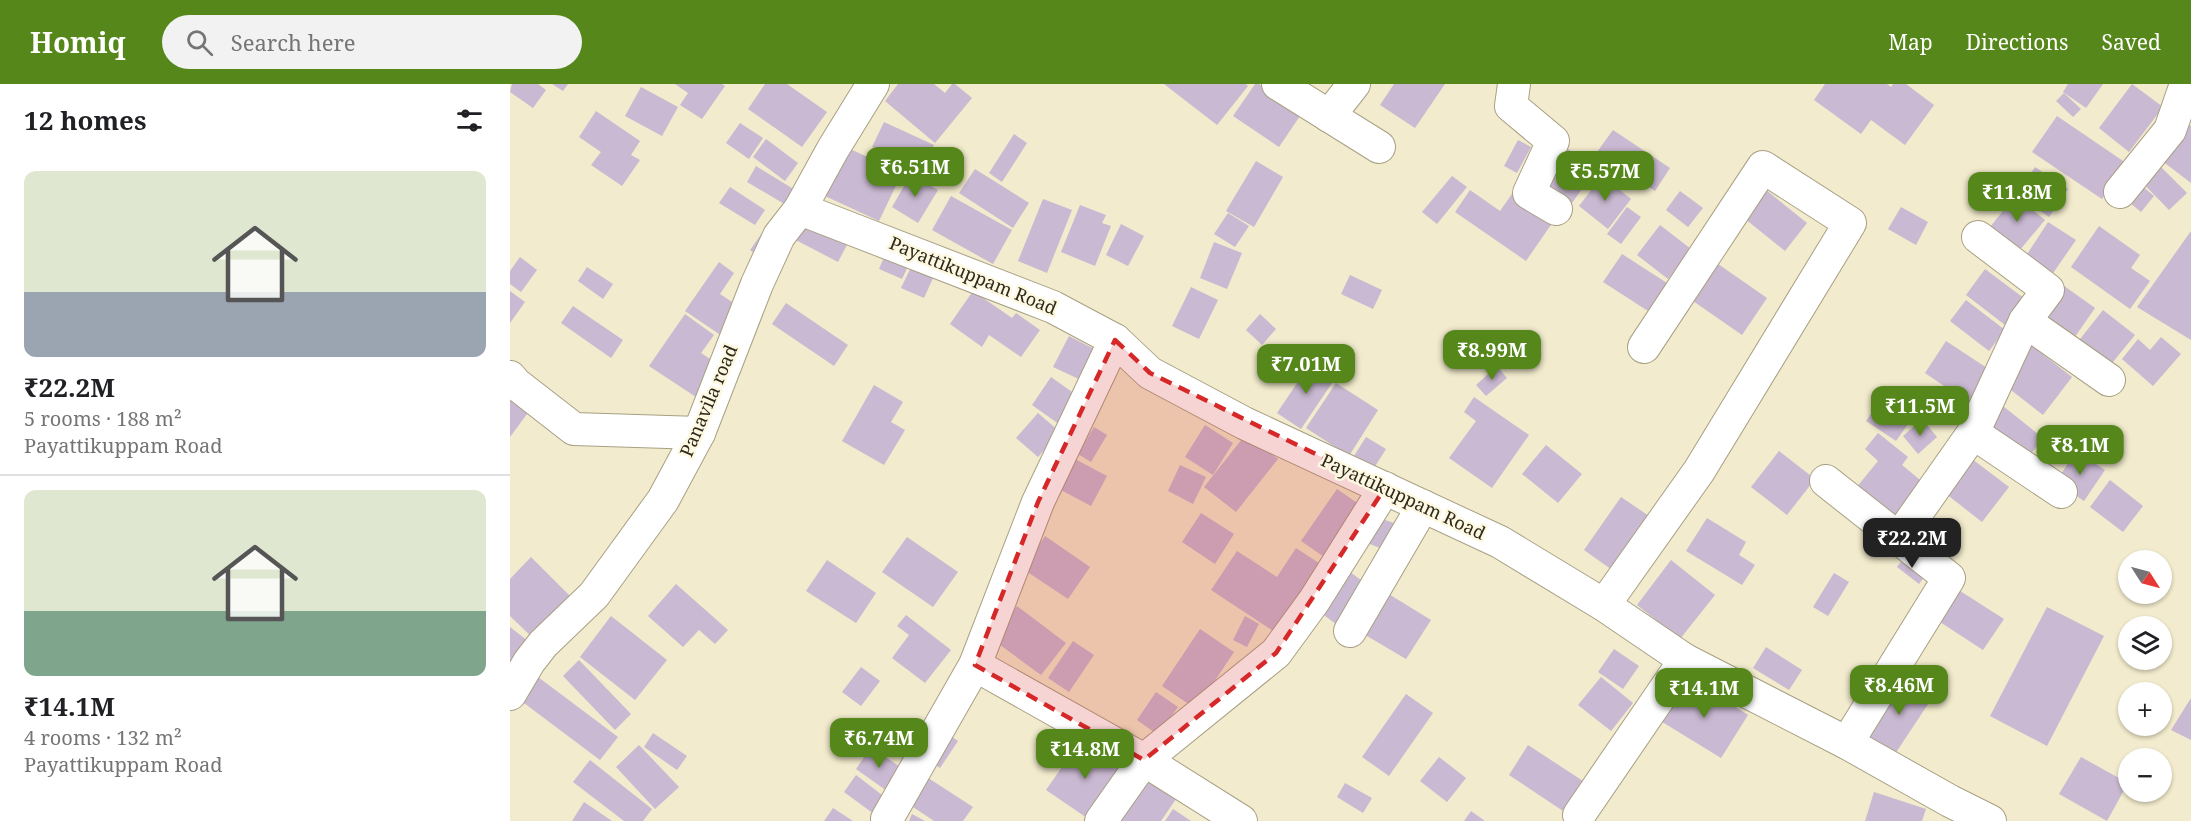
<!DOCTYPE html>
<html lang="en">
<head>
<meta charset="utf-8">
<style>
  body { margin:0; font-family:"Noto Serif",serif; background:#f2f2f2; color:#202124; height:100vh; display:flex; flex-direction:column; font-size:22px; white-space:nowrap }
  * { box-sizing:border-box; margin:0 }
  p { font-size:20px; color:#757577 }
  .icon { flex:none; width:33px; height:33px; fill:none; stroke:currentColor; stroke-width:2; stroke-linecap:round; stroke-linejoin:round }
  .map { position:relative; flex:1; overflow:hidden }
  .sheet { display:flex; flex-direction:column; background:#fff; width:510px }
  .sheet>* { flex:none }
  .needle { width:39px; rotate:126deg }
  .controls { position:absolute; left:1608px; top:466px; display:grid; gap:12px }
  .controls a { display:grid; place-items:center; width:54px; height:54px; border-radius:50%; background:#fff; box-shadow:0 2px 4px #0004; font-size:30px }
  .price { position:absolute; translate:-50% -51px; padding:0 14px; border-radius:12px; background:#56871a; color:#fff; font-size:20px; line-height:39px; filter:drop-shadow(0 2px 3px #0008) }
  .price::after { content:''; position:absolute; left:50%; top:36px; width:18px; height:14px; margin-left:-9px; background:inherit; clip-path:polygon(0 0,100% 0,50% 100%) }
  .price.active { background:#222; color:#fff }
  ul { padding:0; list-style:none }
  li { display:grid; align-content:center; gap:12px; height:318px; padding:0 24px }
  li+li { border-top:2px solid #e0e0e0 }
  li span { display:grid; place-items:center; height:186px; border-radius:12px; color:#555 }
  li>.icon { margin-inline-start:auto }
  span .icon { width:108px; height:108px; fill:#fffc; stroke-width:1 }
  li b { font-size:26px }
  h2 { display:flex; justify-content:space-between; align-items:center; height:72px; padding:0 24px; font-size:26px }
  header { display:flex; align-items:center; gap:36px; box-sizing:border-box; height:84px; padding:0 30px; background:#56871a; color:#fff }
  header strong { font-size:28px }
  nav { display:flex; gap:33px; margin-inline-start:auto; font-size:21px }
  .search { width:420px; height:54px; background:#f2f2f2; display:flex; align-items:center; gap:15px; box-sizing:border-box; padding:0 21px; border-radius:33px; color:#757577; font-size:22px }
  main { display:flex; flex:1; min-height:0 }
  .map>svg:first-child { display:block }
  .building { fill:#cab9d2 }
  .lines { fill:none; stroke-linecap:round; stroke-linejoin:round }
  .street-casing { stroke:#a7a084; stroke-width:34 }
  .street { stroke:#fff; stroke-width:32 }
  .marked { fill:#d62828; fill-opacity:0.2; stroke:#d62828; stroke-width:4.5; stroke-dasharray:12 8; stroke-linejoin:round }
  .labels { text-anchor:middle; stroke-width:5; stroke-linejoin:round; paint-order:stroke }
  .street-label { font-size:18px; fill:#2c291e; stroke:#fef8e0 }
</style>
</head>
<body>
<header>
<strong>Homiq</strong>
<div class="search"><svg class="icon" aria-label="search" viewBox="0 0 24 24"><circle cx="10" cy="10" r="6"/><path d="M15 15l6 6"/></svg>Search here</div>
<nav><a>Map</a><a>Directions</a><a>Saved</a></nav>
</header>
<main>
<section class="sheet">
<h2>12 homes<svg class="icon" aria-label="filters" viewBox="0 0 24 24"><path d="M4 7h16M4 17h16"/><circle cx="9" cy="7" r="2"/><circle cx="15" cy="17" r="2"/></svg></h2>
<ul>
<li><span style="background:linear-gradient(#dfe7d0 65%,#9aa5b1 0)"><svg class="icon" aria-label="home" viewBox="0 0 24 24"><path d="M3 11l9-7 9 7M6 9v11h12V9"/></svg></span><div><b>₹22.2M</b><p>5 rooms · 188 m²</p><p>Payattikuppam Road</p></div></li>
<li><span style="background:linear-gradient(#dfe7d0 65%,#7fa58c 0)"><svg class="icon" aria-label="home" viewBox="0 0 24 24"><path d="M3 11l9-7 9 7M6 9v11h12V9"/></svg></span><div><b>₹14.1M</b><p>4 rooms · 132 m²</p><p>Payattikuppam Road</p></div></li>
</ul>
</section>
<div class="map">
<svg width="1681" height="737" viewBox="0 0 1681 737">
  <rect width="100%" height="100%" fill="#f2ebcd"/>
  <g class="building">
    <path d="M 2,0 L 28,0 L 36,6 L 23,24 L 0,8 Z"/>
    <path d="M 42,0 L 58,0 L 53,7 Z"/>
    <path d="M 165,0 L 212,0 L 215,2 L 192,35 L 170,21 L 178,9 Z"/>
    <path d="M 255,0 L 277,0 L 317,28 L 292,63 L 238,25 Z"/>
    <path d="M 388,0 L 424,0 L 435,9 L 442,0 L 445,0 L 462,14 L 425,59 L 375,17 Z"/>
    <path d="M 654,0 L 736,0 L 738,2 L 707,41 Z"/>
    <path d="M 745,0 L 749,0 L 792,29 L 769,63 L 723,32 Z"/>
    <path d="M 884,0 L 935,0 L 905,44 L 870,21 Z"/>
    <path d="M 1315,0 L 1377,0 L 1381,3 L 1383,0 L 1396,0 L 1424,21 L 1395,61 L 1361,36 L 1351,50 L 1304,16 Z"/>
    <path d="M 1558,0 L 1593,0 L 1576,24 L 1553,8 Z"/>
    <path d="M 1622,0 L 1653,23 L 1619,68 L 1589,44 Z"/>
    <path d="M 131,3 L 168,23 L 152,52 L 115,32 Z"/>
    <path d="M 1554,9 L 1571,25 L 1563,33 L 1546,17 Z"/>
    <path d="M 86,27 L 130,57 L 121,71 L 130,76 L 112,102 L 81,81 L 91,68 L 69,53 Z"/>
    <path d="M 1547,32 L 1616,79 L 1592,115 L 1522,68 Z"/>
    <path d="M 1674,37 L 1681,42 L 1681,99 L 1647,73 Z"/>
    <path d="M 374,38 L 424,61 L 412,86 L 362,63 Z"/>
    <path d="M 230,39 L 253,54 L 239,75 L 216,59 Z"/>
    <path d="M 1103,46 L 1160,84 L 1145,107 L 1087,68 Z"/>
    <path d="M 504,50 L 517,59 L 492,98 L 479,89 Z"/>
    <path d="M 256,55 L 288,79 L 275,97 L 243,73 Z"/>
    <path d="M 1008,56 L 1021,63 L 1007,89 L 994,82 Z"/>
    <path d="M 338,64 L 392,89 L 369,137 L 315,112 Z"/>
    <path d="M 1058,65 L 1086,85 L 1062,119 L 1033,99 Z"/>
    <path d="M 1643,75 L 1677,109 L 1659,126 L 1626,92 Z"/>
    <path d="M 746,77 L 773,93 L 744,143 L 716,127 Z"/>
    <path d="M 246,82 L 285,106 L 276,121 L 237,98 Z"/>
    <path d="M 1525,83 L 1558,105 L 1539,133 L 1507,111 Z"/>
    <path d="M 465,85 L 519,119 L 503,144 L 449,109 Z"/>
    <path d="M 401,90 L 428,106 L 408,139 L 382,123 Z"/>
    <path d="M 942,92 L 957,103 L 927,140 L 912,128 Z"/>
    <path d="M 1092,92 L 1121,115 L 1098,145 L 1069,122 Z"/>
    <path d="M 1626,97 L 1644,112 L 1631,128 L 1613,113 Z"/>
    <path d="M 1251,102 L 1297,139 L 1275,167 L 1229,130 Z"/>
    <path d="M 220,103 L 255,126 L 245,141 L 209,119 Z"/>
    <path d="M 960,106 L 990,127 L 1004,107 L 1045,135 L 1016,177 L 945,128 Z"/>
    <path d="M 1170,107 L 1193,124 L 1178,143 L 1156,126 Z"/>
    <path d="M 441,112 L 502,146 L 483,180 L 422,146 Z"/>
    <path d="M 1505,112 L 1535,136 L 1509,167 L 1480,143 Z"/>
    <path d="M 533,115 L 562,126 L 537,189 L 508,177 Z"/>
    <path d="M 570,121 L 596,131 L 592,139 L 601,142 L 585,182 L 551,168 Z"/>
    <path d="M 1117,123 L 1131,133 L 1111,160 L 1097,150 Z"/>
    <path d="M 1391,123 L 1418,138 L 1406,161 L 1378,145 Z"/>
    <path d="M 295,129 L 341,153 L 328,178 L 282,154 Z"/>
    <path d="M 718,129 L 739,142 L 725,163 L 704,150 Z"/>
    <path d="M 1538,138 L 1566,156 L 1541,192 L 1514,175 Z"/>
    <path d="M 611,140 L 634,152 L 618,182 L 596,171 Z"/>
    <path d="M 1150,141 L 1181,165 L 1158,195 L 1127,171 Z"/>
    <path d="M 1589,142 L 1630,171 L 1621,184 L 1640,197 L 1620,225 L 1561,183 Z"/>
    <path d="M 1681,147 L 1681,256 L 1627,223 Z"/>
    <path d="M 252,149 L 263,157 L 251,174 L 240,166 Z"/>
    <path d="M 704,158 L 732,169 L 717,205 L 690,194 Z"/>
    <path d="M 377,166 L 401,176 L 392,195 L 369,185 Z"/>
    <path d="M 1112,170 L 1157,199 L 1138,227 L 1093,198 Z"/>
    <path d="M 10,173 L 27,186 L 11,208 L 0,200 L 0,187 Z"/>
    <path d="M 406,173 L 428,183 L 414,214 L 391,204 Z"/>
    <path d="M 1198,173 L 1257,214 L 1232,251 L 1173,210 Z"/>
    <path d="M 209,178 L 224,189 L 210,210 L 231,224 L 212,252 L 175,227 Z"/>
    <path d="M 77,183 L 103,200 L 93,215 L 68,197 Z"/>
    <path d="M 1475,185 L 1515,215 L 1495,241 L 1456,211 Z"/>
    <path d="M 840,191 L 872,206 L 863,225 L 831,210 Z"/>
    <path d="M 1550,199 L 1585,224 L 1560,260 L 1525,235 Z"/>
    <path d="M 681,203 L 708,216 L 689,255 L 662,242 Z"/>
    <path d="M 0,207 L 15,218 L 0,239 Z"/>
    <path d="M 463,207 L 502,234 L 506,229 L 530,246 L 511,273 L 479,251 L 472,263 L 440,240 Z"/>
    <path d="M 1456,216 L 1495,246 L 1479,267 L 1440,237 Z"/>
    <path d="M 276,219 L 338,261 L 324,282 L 262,240 Z"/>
    <path d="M 63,222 L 113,256 L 101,274 L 51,239 Z"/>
    <path d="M 1593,226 L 1625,251 L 1598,284 L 1567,259 Z"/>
    <path d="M 175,230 L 204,251 L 191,269 L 211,282 L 189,315 L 139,282 Z"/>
    <path d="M 750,230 L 766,245 L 752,261 L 736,246 Z"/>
    <path d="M 559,252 L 588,267 L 573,297 L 543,283 Z"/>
    <path d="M 1651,253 L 1671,270 L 1643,302 L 1612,275 L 1628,255 L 1640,266 Z"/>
    <path d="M 1436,257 L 1480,286 L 1459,319 L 1415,289 Z"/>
    <path d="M 1521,261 L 1562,293 L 1533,331 L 1492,299 Z"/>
    <path d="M 802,277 L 826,293 L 791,345 L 767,329 Z"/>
    <path d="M 987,282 L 997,294 L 976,312 L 966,301 Z"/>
    <path d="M 541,293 L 572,315 L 553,343 L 522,321 Z"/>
    <path d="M 826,299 L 868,326 L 839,372 L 796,344 Z"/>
    <path d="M 364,301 L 393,318 L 381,338 L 395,346 L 374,381 L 332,357 Z"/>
    <path d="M 1374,310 L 1405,330 L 1386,357 L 1356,337 Z"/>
    <path d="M 0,311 L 20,326 L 0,353 Z"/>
    <path d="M 964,313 L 1019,351 L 982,404 L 939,374 L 966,337 L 954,328 Z"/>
    <path d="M 1493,322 L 1533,354 L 1514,379 L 1473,347 Z"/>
    <path d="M 528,329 L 550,348 L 528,373 L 506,354 Z"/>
    <path d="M 1412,335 L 1427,353 L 1408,370 L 1393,352 Z"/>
    <path d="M 695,341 L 723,359 L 703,391 L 675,373 Z"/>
    <path d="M 584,343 L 597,351 L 581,378 L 568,370 Z"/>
    <path d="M 1368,349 L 1398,373 L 1392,381 L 1415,400 L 1385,436 L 1346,404 L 1368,377 L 1355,365 Z"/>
    <path d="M 736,350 L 768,375 L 726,428 L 694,403 Z"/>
    <path d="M 856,353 L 876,365 L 864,384 L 844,372 Z"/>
    <path d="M 1036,361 L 1072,390 L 1048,419 L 1012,390 Z"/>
    <path d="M 1269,367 L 1305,395 L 1277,431 L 1241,403 Z"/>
    <path d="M 1566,367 L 1595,386 L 1574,417 L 1546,398 Z"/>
    <path d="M 565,375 L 597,392 L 581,422 L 549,405 Z"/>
    <path d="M 1462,375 L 1499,403 L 1472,438 L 1435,409 Z"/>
    <path d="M 670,381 L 696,393 L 683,420 L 658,407 Z"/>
    <path d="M 1600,396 L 1633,422 L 1613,448 L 1580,423 Z"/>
    <path d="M 827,405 L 856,425 L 820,477 L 791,457 Z"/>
    <path d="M 1111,413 L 1142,434 L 1105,488 L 1074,466 Z"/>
    <path d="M 691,429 L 724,450 L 705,480 L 672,458 Z"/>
    <path d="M 866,433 L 887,440 L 878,467 L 857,459 Z"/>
    <path d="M 1197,434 L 1236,458 L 1229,471 L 1245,481 L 1232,501 L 1176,467 Z"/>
    <path d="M 535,452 L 580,483 L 558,515 L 513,485 Z"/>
    <path d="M 397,453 L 448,488 L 423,523 L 372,488 Z"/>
    <path d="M 786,464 L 815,483 L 769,551 L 701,506 L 727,467 L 767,493 Z"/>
    <path d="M 1396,471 L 1418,488 L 1409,500 L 1387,483 Z"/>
    <path d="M 21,473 L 63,515 L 24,555 L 0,532 L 0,495 Z"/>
    <path d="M 317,476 L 366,509 L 346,539 L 296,507 Z"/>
    <path d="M 1161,476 L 1205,511 L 1170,555 L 1127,521 Z"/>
    <path d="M 836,485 L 859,502 L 830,543 L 807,526 Z"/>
    <path d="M 1324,489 L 1339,498 L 1318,532 L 1303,523 Z"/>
    <path d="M 166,500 L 218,546 L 205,560 L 189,546 L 173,563 L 138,532 Z"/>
    <path d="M 1447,505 L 1494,535 L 1473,566 L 1427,536 Z"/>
    <path d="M 877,509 L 921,536 L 896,575 L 852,549 Z"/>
    <path d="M 507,522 L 556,559 L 531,591 L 482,555 Z"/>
    <path d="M 1537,523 L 1594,552 L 1537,662 L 1480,632 Z"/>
    <path d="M 396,531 L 441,566 L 415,599 L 382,574 L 399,551 L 387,542 Z"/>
    <path d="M 101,532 L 157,576 L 125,616 L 70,573 Z"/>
    <path d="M 735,532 L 749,540 L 737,563 L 723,556 Z"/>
    <path d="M 0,543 L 23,561 L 0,590 Z"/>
    <path d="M 690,545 L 724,568 L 686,625 L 652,602 Z"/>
    <path d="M 563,557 L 584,571 L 559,608 L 538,594 Z"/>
    <path d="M 1256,563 L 1292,586 L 1279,606 L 1243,584 Z"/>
    <path d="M 1104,565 L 1129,582 L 1113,605 L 1088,588 Z"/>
    <path d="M 69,576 L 121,630 L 105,646 L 53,592 Z"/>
    <path d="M 351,583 L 370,597 L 351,622 L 332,608 Z"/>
    <path d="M 1394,591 L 1424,611 L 1383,673 L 1353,653 Z"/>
    <path d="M 28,593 L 108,653 L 90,676 L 10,616 Z"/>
    <path d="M 1091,593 L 1123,619 L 1101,647 L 1068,621 Z"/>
    <path d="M 1174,596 L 1206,616 L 1208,612 L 1238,631 L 1211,674 L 1149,636 Z"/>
    <path d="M 646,608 L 668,623 L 648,651 L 627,636 Z"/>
    <path d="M 896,610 L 923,629 L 879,692 L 852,673 Z"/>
    <path d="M 1681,614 L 1681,656 L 1661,646 Z"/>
    <path d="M 431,645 L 448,657 L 430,684 L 413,673 Z"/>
    <path d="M 143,649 L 177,672 L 167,686 L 134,663 Z"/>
    <path d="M 570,657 L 614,687 L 580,736 L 536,706 Z"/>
    <path d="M 129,661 L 169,703 L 145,725 L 106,683 Z"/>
    <path d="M 1018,661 L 1073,697 L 1053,727 L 999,691 Z"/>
    <path d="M 361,663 L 393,685 L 377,707 L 346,685 Z"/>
    <path d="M 929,673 L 956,694 L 937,718 L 910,697 Z"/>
    <path d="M 1571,673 L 1618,699 L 1597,737 L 1549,710 Z"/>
    <path d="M 80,676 L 142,725 L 133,737 L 114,737 L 63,698 Z"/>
    <path d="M 631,689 L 666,715 L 651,737 L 596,737 Z"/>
    <path d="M 412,690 L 463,723 L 453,737 L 424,737 L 394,717 Z"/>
    <path d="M 346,691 L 376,714 L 364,730 L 334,708 Z"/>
    <path d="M 835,699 L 862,714 L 853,729 L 827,713 Z"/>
    <path d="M 1364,708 L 1416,725 L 1412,737 L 1355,737 Z"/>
    <path d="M 74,718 L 102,737 L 62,737 Z"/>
    <path d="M 323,724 L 343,737 L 314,737 Z"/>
    <path d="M 663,725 L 681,737 L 655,737 Z"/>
    <path d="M 961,727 L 975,737 L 954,737 Z"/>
    <path d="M 402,730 L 415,737 L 399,737 Z"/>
  </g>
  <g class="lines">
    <g class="street-casing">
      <g id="street">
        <path d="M 768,0 L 869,63"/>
        <path d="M 1004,0 L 1001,22 L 1043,57 L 1019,109 L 1046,125"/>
        <path d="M 819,32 L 844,0"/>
        <path d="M 1610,108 L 1660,46 L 1676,0"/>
        <path d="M 290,125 L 543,223 L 605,256 L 640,289 L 734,339 L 990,458 L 1094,521 L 1175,576 L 1337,659 L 1440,717 L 1480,737"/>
        <path d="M 1515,237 L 1599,296"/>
        <path d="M 0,293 L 6,300 L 64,345 L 189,349"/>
        <path d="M 1463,349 L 1551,408"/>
        <path d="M 1316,397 L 1439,494 L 1337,659"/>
        <path d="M 1389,454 L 1463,349 L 1515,237 L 1538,206 L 1468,153"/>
        <path d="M 1094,521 L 1189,387 L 1340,139 L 1253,83 L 1134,263"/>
        <path d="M 840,547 L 913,422"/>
        <path d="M 465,581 L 634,676 L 731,737"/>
        <path d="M 0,610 L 19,578 L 33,560 L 84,511 L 153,416 L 189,349 L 247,200 L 269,152 L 290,125 L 323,65 L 363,0"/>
        <path d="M 1069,731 L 1175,576"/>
        <path d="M 377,735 L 465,581 L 528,418 L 605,256"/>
        <path d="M 591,737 L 634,676 L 766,569 L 804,517 L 875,404"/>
      </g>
    </g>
    <use href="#street" class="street"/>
  </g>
  <path class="marked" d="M 605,256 L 640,289 L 875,404 L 766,569 L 634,676 L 465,581 L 528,418 Z"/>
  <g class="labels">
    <g class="street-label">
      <text transform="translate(463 192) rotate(22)" y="6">Payattikuppam Road</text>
      <text transform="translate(199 317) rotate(-67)" y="6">Panavila road</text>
      <text transform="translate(893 413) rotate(25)" y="6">Payattikuppam Road</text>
    </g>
  </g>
</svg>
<div class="controls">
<a><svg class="needle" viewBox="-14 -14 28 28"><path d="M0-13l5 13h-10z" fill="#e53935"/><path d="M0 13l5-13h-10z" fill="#757577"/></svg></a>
<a><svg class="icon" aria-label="layers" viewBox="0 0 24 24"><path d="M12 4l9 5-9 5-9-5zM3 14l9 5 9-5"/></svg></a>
<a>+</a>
<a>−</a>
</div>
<b class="price" style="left:405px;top:114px">₹6.51M</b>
<b class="price" style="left:1095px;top:118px">₹5.57M</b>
<b class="price" style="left:1507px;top:139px">₹11.8M</b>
<b class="price" style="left:982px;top:297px">₹8.99M</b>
<b class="price" style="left:796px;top:311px">₹7.01M</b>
<b class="price" style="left:1410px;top:353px">₹11.5M</b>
<b class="price" style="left:1570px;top:392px">₹8.1M</b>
<b class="price active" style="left:1402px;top:485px">₹22.2M</b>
<b class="price" style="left:1389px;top:632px">₹8.46M</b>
<b class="price" style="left:1194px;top:635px">₹14.1M</b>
<b class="price" style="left:369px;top:685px">₹6.74M</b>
<b class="price" style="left:575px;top:696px">₹14.8M</b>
</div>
</main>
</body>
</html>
